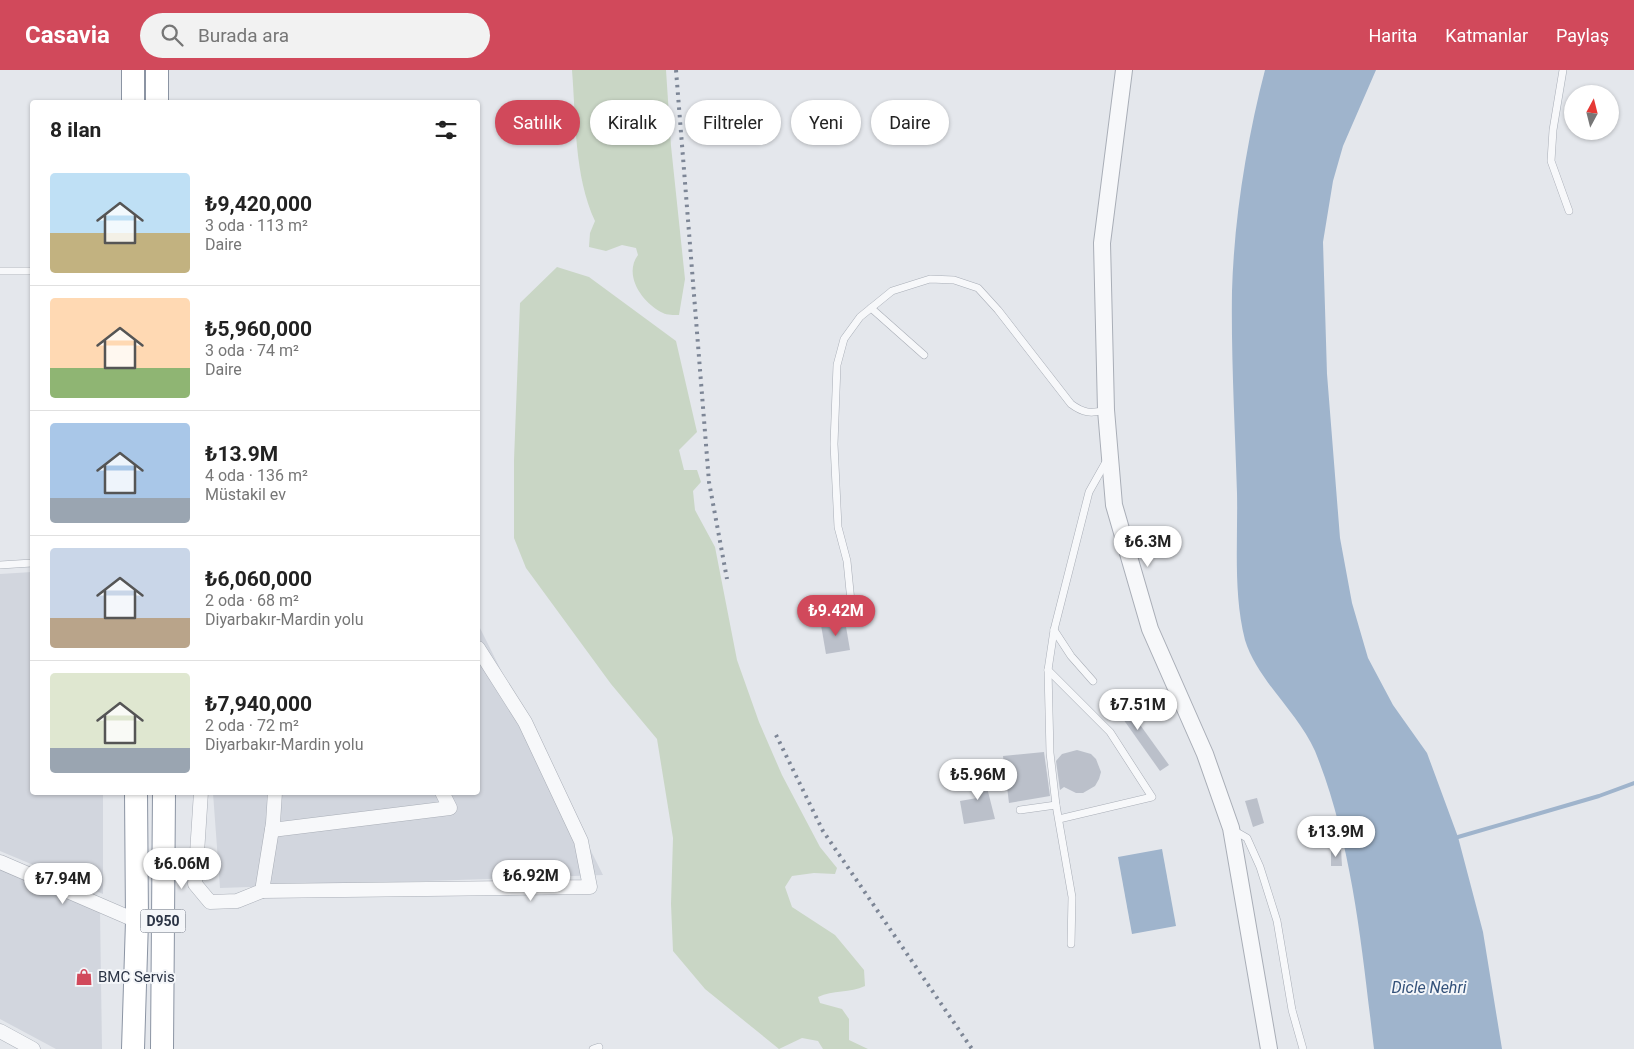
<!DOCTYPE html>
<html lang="tr">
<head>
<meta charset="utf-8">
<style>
  body { margin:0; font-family:Roboto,sans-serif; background:#f2f2f2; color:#222; height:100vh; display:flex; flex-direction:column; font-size:19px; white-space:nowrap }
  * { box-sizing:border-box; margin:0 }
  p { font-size:16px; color:#767676 }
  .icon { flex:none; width:28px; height:28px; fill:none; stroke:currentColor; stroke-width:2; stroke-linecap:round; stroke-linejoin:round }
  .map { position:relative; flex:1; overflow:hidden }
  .details { position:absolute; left:30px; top:30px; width:450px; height:695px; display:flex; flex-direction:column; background:#fff; border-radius:5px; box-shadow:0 1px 4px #0004 }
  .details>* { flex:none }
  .banner { position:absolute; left:495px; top:30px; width:475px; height:45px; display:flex; gap:10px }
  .needle { width:32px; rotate:7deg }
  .buttons { position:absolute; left:1564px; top:15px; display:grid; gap:10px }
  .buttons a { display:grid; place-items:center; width:55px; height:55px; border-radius:50%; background:#fff; box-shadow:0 1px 4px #0004; font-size:25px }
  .price { position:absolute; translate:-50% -42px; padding:0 11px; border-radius:18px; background:#fff; color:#222; font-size:16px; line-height:32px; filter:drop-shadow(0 1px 2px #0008) }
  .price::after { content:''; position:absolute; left:50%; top:30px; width:15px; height:11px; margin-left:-8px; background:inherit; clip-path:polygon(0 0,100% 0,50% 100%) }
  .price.current { background:#d1495b; color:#fff }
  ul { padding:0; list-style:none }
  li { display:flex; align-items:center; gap:15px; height:125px; padding:0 20px }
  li+li { border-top:1px solid #e0e0e0 }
  li span { display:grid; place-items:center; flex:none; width:140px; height:100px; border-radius:5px; color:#555 }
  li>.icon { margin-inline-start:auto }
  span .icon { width:60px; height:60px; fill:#fffc; stroke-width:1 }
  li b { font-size:21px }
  h2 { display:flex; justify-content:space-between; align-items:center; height:60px; padding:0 20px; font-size:21px }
  .chip { padding:0 18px; border-radius:22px; background:#fff; box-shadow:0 1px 4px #0004; font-size:18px; line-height:45px }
  .chip.current { background:#d1495b; color:#fff }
  header { display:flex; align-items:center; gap:30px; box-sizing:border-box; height:70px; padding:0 25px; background:#d1495b; color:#fff }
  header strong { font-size:24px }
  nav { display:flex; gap:28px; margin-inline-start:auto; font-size:18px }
  .search { width:350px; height:45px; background:#f2f2f2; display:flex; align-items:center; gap:12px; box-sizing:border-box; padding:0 18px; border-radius:28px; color:#767676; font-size:19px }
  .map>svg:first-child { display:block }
  .built { fill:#d2d6de }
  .green { fill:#c9d6c5 }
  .water { fill:#9fb4cc }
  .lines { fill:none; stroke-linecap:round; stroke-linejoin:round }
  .stream { stroke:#9fb4cc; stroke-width:4 }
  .building { fill:#bbc0ca }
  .service-casing { stroke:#a9aeb7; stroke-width:8 }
  .minor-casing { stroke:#a9aeb7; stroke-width:15 }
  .tertiary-casing { stroke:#a9aeb7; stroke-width:18 }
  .trunk-casing { stroke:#8b94a3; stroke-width:24 }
  .service { stroke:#f7f8fa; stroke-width:7 }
  .minor { stroke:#f7f8fa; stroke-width:14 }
  .tertiary { stroke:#f7f8fa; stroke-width:16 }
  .trunk { stroke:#fff; stroke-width:22 }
  .rail { stroke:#7d8696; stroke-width:4; stroke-dasharray:2.5 5; stroke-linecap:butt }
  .labels { text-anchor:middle; stroke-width:4; stroke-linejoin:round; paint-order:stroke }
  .shield { fill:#f4f6f9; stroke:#676e7b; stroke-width:1 }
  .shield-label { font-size:14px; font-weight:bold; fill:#2b3445 }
  .poi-label { font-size:15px; fill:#2b3445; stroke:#f4f6f9; text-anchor:start }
  .water-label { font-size:16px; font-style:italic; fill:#34527a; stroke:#f4f6f9 }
</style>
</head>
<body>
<header>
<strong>Casavia</strong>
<div class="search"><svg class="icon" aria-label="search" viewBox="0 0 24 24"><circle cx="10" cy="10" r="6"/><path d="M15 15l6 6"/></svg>Burada ara</div>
<nav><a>Harita</a><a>Katmanlar</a><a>Paylaş</a></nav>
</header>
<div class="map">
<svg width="1634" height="979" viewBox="0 0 1634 979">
  <rect width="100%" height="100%" fill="#e4e7ec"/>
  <g class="built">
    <path d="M 32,502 L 32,722 L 103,723 L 103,824 L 0,781 L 0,504 Z"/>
    <path d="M 478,554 L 603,805 L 220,818 L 213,723 L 478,722 Z"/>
    <path d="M 0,797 L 100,841 L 102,979 L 56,979 L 0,949 Z"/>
  </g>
  <g class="green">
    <path d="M 572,0 L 666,0 L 671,76 L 685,209 L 679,245 C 674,245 667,245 663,243 C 642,233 623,205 638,185 L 636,178 L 622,175 L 606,181 L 589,177 L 590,163 L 595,151 C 574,106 576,49 572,0 Z"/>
    <path d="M 557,197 L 589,207 L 676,271 L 697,362 L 679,380 L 684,400 L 697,400 L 701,412 L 693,421 L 695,440 L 715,477 L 737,590 L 759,652 L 782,705 L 820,777 L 837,798 L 835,804 L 814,803 L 792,806 L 785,817 L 792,837 L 835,865 L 850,883 L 864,900 L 865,916 C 850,923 833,920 818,927 L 820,933 L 842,939 L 849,949 L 849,970 L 868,979 L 823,979 L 818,971 L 802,968 L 779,979 L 705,919 L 673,881 L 671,834 L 673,768 L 657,669 L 611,614 L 526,498 L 514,468 L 514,390 L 520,233 Z"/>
  </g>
  <g class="water">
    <path d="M 1265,0 L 1376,0 L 1343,76 L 1333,111 L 1323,172 L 1327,304 L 1340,468 L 1352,533 L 1368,588 L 1393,635 L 1427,683 L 1458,767 L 1483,862 L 1502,979 L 1374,979 C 1362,880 1353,775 1315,681 C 1298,642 1257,610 1245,570 C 1233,523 1238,471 1237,423 C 1235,356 1231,288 1232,221 C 1234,149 1247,69 1265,0 Z"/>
    <path d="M 1162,779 L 1176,856 L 1132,864 L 1118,787 Z"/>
  </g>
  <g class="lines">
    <path class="stream" d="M 1458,767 L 1599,726 L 1634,713"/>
  </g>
  <g class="building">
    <path d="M 845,551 L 850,580 L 826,584 L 821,555 Z"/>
    <path d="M 1115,620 L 1169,695 L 1160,701 L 1106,625 Z"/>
    <path d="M 1077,680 L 1091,684 L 1096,689 L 1101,702 L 1099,709 L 1095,716 L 1083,723 L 1076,723 L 1064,717 L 1060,720 L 1056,691 L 1062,684 Z"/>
    <path d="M 1044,682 L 1050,726 L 1009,733 L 1003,686 Z"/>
    <path d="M 982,698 L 995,749 L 964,754 L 960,731 L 977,728 L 970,701 Z"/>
    <path d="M 1257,728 L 1264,753 L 1253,757 L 1245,731 Z"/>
    <path d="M 1331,779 L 1341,779 L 1342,796 L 1331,796 Z"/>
  </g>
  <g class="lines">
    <g class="service-casing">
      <g id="service">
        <path d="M 1563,0 L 1553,60 L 1551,91 L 1569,141"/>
        <path d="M 0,201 L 32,201"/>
        <path d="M 871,238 L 924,285"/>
        <path d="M 0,495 L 32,493"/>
        <path d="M 853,552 L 847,491 L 838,457 L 834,374 L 837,295 L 844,269 L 860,247 L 892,221 L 930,209 L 954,210 L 978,218 L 998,240 L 1071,334 C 1083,343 1091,344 1105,340"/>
        <path d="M 1054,560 L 1071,586 L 1093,611"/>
        <path d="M 1048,600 L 1110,662 L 1152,727 L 1059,749"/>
        <path d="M 1020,740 L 1056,735"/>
        <path d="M 1233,760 L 1247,768 L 1260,797 L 1277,851 L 1292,940 L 1303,979"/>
        <path d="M 1071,874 L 1072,827 L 1056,735 L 1050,683 L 1048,600 L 1054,560 L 1089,422 L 1107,390"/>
        <path d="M 593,979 L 599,977"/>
      </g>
    </g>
    <g class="minor-casing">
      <g id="minor">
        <path d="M 201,722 L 195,814 L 210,832 L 237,831 L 262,821"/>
        <path d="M 275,722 L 273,753 L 262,821 L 590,817 L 581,771 L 525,652 L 478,578"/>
        <path d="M 272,760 L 450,738 L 442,722"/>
        <path d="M 0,792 L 137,851"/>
        <path d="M 0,961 L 33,979"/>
      </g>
    </g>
    <g class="tertiary-casing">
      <path id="tertiary" d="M 1124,0 L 1102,173 L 1106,340 L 1114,435 L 1150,559 L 1205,684 L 1231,758 L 1269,979"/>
    </g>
    <g class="trunk-casing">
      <g id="trunk">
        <path d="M 157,0 L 157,32"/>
        <path d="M 133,32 L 133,0"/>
        <path d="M 133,979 L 137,851 L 136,722"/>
        <path d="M 162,979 L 164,722"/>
      </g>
    </g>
    <use href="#service" class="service"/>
    <use href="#minor" class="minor"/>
    <use href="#tertiary" class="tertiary"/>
    <use href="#trunk" class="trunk"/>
    <g class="rail">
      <path d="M 676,0 L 709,412 L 727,509"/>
      <path d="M 776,665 L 823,761 L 972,979"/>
    </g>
  </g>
  <defs>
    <g id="shop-bare" transform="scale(1.35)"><path d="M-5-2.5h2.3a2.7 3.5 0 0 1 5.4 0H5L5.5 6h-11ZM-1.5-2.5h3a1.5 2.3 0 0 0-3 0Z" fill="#d1495b" stroke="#f4f6f9" stroke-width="2.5" paint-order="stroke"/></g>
  </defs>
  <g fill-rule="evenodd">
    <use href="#shop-bare" x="84" y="907"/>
  </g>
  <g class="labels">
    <rect class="shield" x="140.5" y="839.5" width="45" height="23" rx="4"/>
    <g class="shield-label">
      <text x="163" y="856">D950</text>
    </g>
    <g class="poi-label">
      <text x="98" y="912">BMC Servis</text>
    </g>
    <g class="water-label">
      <text x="1429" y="923">Dicle Nehri</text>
    </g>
  </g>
</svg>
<div class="buttons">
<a><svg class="needle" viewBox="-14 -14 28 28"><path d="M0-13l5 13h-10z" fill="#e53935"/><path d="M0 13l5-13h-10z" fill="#767676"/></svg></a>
</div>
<b class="price" style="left:1148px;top:498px">₺6.3M</b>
<b class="price current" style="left:836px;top:567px">₺9.42M</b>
<b class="price" style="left:1138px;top:661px">₺7.51M</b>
<b class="price" style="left:978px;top:731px">₺5.96M</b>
<b class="price" style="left:1336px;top:788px">₺13.9M</b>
<b class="price" style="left:182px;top:820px">₺6.06M</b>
<b class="price" style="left:531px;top:832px">₺6.92M</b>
<b class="price" style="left:63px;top:835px">₺7.94M</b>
<div class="banner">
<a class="chip current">Satılık</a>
<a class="chip">Kiralık</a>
<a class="chip">Filtreler</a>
<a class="chip">Yeni</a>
<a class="chip">Daire</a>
</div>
<section class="details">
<h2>8 ilan<svg class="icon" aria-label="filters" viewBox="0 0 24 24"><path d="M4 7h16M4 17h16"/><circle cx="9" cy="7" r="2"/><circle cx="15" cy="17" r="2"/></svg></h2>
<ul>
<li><span style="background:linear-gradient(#bfe0f5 60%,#c2b280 0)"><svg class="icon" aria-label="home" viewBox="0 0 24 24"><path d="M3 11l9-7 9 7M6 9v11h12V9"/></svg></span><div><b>₺9,420,000</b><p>3 oda · 113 m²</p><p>Daire</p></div></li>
<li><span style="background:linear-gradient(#ffd9b3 70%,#8fb573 0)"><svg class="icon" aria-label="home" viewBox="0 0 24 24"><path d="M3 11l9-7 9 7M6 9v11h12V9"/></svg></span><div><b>₺5,960,000</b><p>3 oda · 74 m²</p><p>Daire</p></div></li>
<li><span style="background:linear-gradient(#a9c7e8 75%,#9aa5b1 0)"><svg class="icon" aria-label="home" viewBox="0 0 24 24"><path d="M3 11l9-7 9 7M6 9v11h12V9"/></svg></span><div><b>₺13.9M</b><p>4 oda · 136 m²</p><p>Müstakil ev</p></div></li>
<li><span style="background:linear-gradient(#c9d6e8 70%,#b9a48a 0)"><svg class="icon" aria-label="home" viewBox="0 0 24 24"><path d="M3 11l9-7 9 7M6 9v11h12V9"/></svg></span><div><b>₺6,060,000</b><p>2 oda · 68 m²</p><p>Diyarbakır-Mardin yolu</p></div></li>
<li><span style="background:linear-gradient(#dfe7d0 75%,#9aa5b1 0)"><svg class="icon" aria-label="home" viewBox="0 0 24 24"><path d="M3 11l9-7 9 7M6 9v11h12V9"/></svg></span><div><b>₺7,940,000</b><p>2 oda · 72 m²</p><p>Diyarbakır-Mardin yolu</p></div></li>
</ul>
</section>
</div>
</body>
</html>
